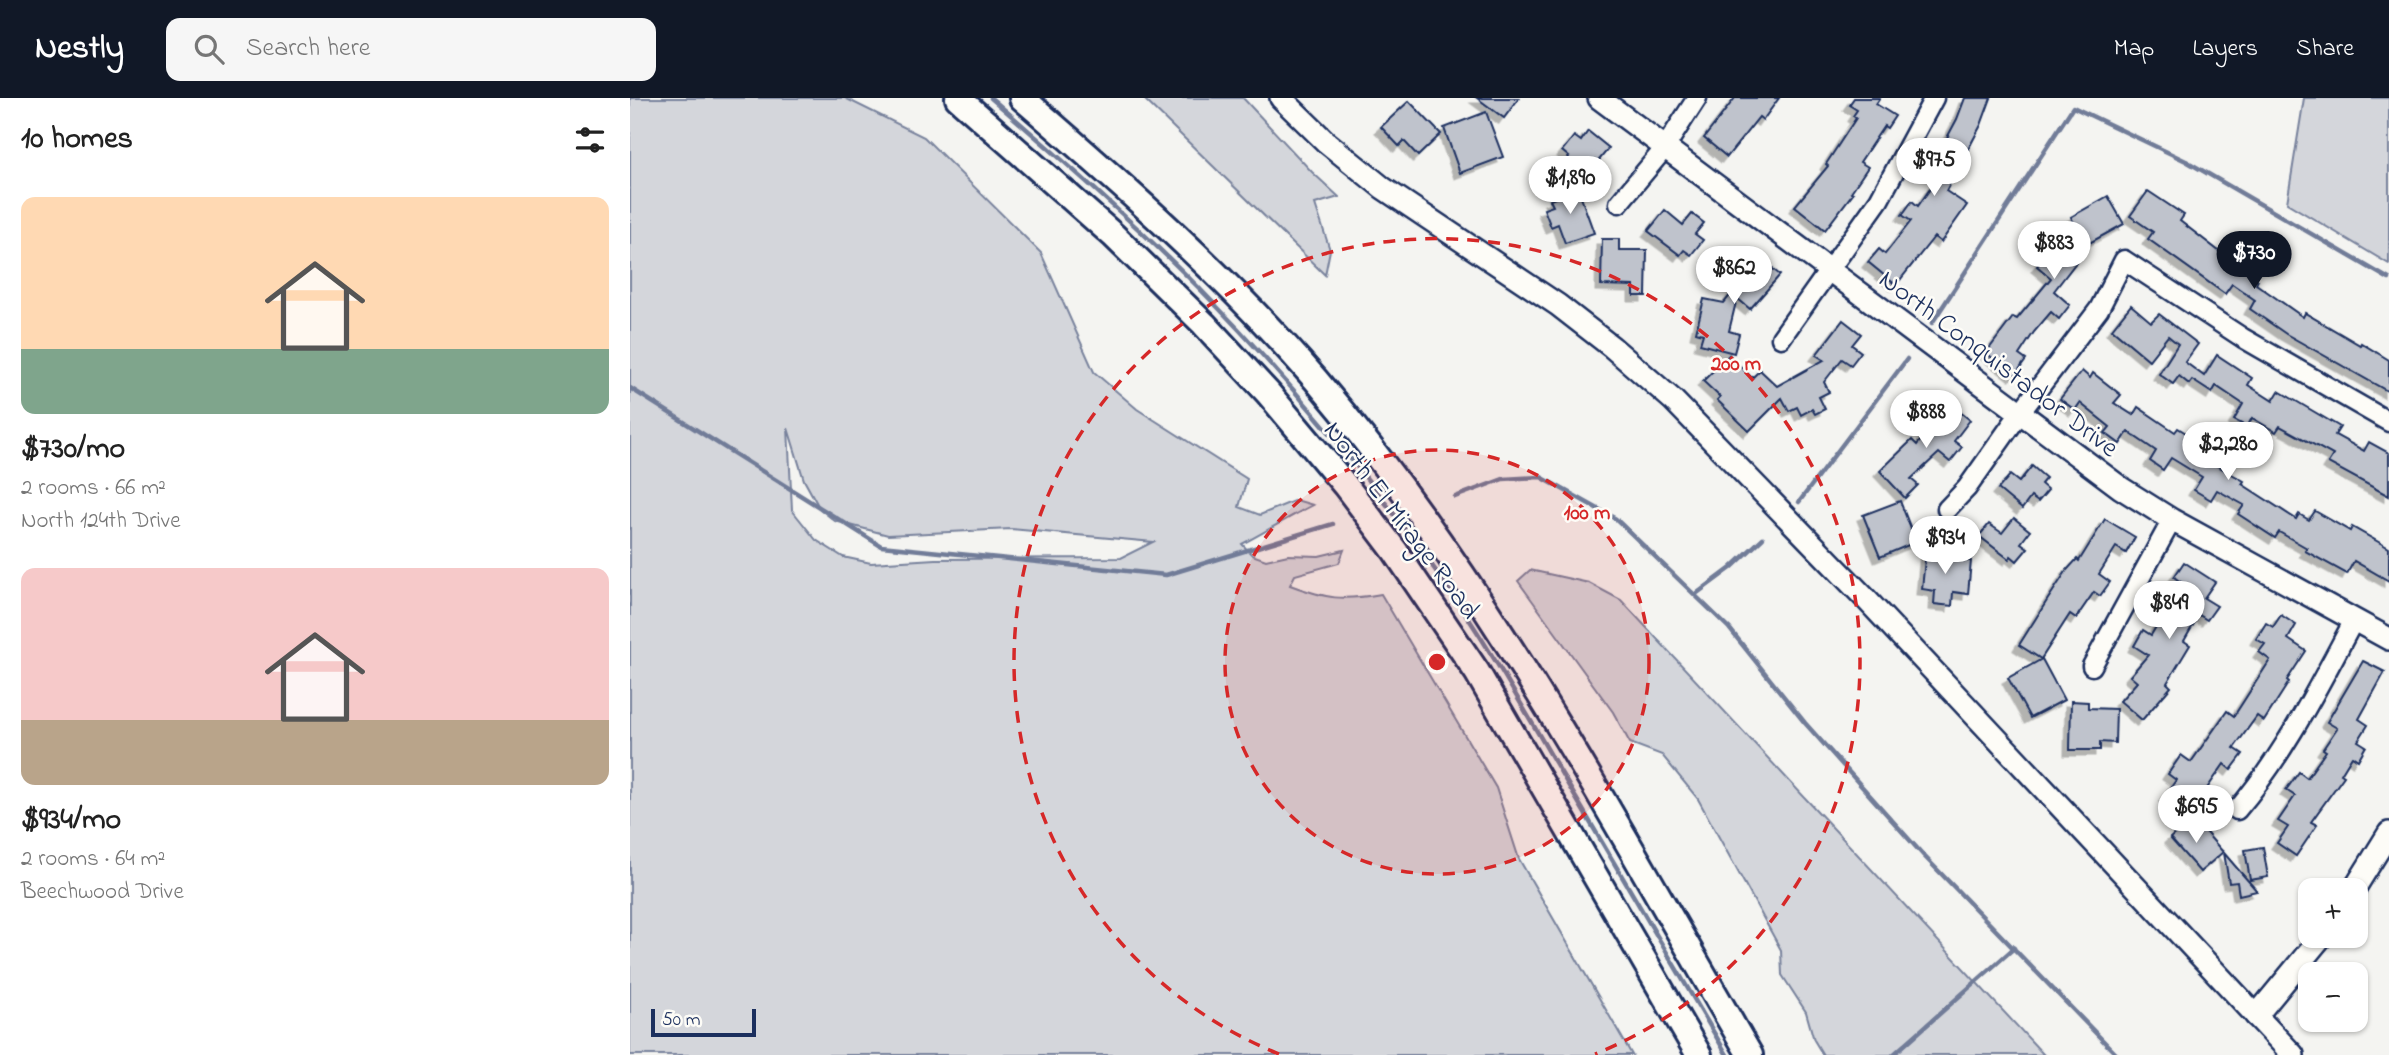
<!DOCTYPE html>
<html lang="en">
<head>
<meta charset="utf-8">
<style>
  body { margin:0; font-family:"Indie Flower",sans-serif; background:#f6f6f6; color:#222; height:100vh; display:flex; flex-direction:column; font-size:26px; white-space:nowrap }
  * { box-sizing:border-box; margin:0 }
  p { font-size:23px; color:#767676 }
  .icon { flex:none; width:38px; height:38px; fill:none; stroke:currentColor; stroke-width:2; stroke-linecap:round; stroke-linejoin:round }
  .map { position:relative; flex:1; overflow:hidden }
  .drawer { display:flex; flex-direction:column; background:#fff; width:630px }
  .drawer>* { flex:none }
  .controls { position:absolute; left:1668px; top:780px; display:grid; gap:14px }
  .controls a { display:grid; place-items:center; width:70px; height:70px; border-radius:14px; background:#fff; box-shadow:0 2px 5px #0004; font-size:35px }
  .scale { position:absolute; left:21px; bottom:18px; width:105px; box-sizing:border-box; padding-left:7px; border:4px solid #1b2f5e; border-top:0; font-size:19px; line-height:24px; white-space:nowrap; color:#1b2f5e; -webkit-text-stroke:5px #fdfcf7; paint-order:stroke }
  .price { position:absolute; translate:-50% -60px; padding:0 16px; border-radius:24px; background:#fff; color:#222; font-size:23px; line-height:46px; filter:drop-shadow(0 2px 4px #0008) }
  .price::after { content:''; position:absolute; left:50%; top:42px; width:21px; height:16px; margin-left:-10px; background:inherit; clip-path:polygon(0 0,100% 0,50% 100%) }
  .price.on { background:#111827; color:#fff }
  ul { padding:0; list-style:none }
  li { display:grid; align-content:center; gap:14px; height:371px; padding:0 21px }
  li span { display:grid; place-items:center; height:217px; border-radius:14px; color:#555 }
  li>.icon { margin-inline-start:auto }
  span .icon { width:126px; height:126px; fill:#fffc; stroke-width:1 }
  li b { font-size:30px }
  h2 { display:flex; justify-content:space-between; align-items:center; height:84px; padding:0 21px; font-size:30px }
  header { display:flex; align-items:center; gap:42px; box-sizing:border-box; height:98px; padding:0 35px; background:#111827; color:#fff }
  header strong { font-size:33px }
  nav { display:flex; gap:38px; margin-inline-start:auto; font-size:24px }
  .search { width:490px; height:63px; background:#f6f6f6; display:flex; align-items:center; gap:18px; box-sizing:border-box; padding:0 24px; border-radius:14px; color:#767676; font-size:26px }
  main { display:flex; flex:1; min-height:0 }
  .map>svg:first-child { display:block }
  .green { fill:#d4d6db; stroke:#78829c; stroke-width:2; fill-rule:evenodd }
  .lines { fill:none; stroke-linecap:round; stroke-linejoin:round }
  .stream { stroke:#717c98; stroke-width:4.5 }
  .building { fill:#bfc3cc; stroke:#1b2f5e; stroke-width:2; filter:url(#shadow) }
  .minor-casing { stroke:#1b2f5e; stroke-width:23 }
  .tertiary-casing { stroke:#1b2f5e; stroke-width:26 }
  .secondary-casing { stroke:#1b2f5e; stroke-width:30 }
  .minor { stroke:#fdfcf7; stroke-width:18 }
  .tertiary { stroke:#fdfcf7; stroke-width:21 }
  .secondary { stroke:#fdfcf7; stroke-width:24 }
  .ring { fill:none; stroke:#d62828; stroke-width:3.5; stroke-dasharray:12 9 }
  .labels { text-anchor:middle; stroke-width:5; stroke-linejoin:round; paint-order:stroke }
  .street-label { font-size:28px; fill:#1b2f5e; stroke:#fdfcf7 }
  .centre { fill:#d62828; stroke:#fdfcf7; stroke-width:3.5 }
  .ring-label { font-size:21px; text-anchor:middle; font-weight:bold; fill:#d62828; stroke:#fdfcf7; stroke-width:5; stroke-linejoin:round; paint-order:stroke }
</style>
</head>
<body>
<header>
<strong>Nestly</strong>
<div class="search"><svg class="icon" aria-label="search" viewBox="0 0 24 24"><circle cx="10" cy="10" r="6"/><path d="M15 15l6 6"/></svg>Search here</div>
<nav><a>Map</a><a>Layers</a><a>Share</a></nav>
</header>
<main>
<section class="drawer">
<h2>10 homes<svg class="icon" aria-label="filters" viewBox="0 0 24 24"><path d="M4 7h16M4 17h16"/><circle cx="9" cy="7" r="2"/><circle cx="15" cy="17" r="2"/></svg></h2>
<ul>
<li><span style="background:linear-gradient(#ffd9b3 70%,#7fa58c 0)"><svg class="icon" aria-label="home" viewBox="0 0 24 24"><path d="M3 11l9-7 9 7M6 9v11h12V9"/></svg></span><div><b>$730/mo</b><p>2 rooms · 66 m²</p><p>North 124th Drive</p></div></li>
<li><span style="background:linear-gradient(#f6c9c9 70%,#b9a48a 0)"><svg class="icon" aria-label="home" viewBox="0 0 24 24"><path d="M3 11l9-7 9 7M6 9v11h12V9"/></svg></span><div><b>$934/mo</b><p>2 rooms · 64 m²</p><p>Beechwood Drive</p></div></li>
</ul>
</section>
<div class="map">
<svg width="1759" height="957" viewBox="0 0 1759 957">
  <defs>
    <filter id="shadow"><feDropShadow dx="-5.5" dy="5.5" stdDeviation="0" flood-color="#0004"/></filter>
  </defs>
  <rect width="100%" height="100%" fill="#f4f4f1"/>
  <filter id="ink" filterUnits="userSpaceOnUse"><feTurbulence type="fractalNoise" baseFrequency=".0143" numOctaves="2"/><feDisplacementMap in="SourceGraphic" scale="14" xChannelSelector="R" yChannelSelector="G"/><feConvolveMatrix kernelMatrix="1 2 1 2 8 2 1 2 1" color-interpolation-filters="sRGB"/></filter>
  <g filter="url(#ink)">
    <g class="green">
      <path d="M 0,0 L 215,0 L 294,39 L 411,155 L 464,274 L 507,311 L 617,381 L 609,409 L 630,417 L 666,402 L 683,407 C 659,419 635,434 612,446 L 622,457 L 636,462 L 658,457 L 689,458 L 714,452 L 709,465 L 665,477 L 660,487 C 698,501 711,503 751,496 L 866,690 L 889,761 L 1002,957 L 0,957 ZM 158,330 L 174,382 L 190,411 L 205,423 L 258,437 L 381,431 L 523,444 L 491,460 L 305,461 L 241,465 L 213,459 L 186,442 L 162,412 Z"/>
      <path d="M 513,0 L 613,0 L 682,74 L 709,99 L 685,106 L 700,152 L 695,177 Z"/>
      <path d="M 1674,0 L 1759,0 L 1759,166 L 1657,105 Z"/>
      <path d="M 900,472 L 959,485 L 991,502 L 1414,957 L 1193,957 L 1184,942 L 1176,914 L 1152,877 L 1151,852 L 1068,701 L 1032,657 L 1000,645 L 983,614 L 888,483 Z"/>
    </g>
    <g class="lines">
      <g class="stream">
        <path d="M 361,0 C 431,61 503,123 568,189 C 657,279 738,377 811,480 C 856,543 894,611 933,678 C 987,771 1042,864 1097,957"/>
        <path d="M 1302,225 L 1443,9 L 1556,63 L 1759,181"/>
        <path d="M 0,290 L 251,448 L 536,477 L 703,426"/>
        <path d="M 825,399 L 873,381 L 911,379 L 986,421 L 1099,530 L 1175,625 L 1294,758 L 1487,957"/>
        <path d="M 1169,404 L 1277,261"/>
        <path d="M 1066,496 L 1101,470 L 1133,440"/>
        <path d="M 1263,957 L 1384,850"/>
      </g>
    </g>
    <g class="building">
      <path d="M 847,0 L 889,0 L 874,20 Z"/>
      <path d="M 1105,0 L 1149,0 L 1133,22 L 1129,19 L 1097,59 L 1074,40 Z"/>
      <path d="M 1224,0 L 1250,0 L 1246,6 L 1265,18 L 1257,30 L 1254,28 L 1230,64 L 1238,69 L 1221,94 L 1223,95 L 1195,132 L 1165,108 L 1198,68 L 1196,66 L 1226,20 L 1223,18 L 1227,12 L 1219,7 Z"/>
      <path d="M 1335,0 L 1361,0 L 1351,27 L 1316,93 L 1337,107 L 1311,144 L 1304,139 L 1266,187 L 1238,164 L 1249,151 L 1255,156 L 1281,123 L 1272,117 L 1282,103 L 1288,108 L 1314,71 L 1303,66 L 1327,21 Z"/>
      <path d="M 779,3 L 811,36 L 788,58 L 774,43 L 769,48 L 751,29 Z"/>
      <path d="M 856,14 L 873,59 L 830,75 L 814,30 Z"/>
      <path d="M 958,33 L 979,50 L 953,82 L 933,67 L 939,59 L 932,53 L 944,38 L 951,43 Z"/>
      <path d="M 948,91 L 964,135 L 935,145 L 928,126 L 921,129 L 914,111 L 923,108 L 920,102 Z"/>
      <path d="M 1518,93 L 1554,117 L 1550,123 L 1598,160 L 1601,156 L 1625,173 L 1622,178 L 1628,182 L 1626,186 L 1673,219 L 1675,215 L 1730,247 L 1731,245 L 1759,262 L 1759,294 L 1656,236 L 1620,211 L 1625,202 L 1602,186 L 1595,196 L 1518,141 L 1523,134 L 1500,118 Z"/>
      <path d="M 1478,98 L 1494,126 L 1450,150 L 1454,154 L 1424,193 L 1440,207 L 1429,221 L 1421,214 L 1404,234 L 1389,257 L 1396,262 L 1385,277 L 1356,255 L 1383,219 L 1387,221 L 1421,180 L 1407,168 L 1443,123 L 1441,119 Z"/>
      <path d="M 1035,112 L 1053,127 L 1062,116 L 1074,125 L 1065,136 L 1073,142 L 1061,157 L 1054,152 L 1050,157 L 1018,133 Z"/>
      <path d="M 972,141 L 989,141 L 989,152 L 1017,152 L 1016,198 L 1004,198 L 1004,188 L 971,187 Z"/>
      <path d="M 1131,161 L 1150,177 L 1120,211 L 1107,200 L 1099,233 L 1109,236 L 1104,255 L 1070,246 L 1073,236 L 1066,234 L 1074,201 L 1094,205 L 1111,184 L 1102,177 L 1113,164 L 1121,172 Z"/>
      <path d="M 1501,207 L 1521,224 L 1529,216 L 1568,246 L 1555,264 L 1574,278 L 1587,257 L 1622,280 L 1618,287 L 1643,303 L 1649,293 L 1710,329 L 1705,337 L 1734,353 L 1739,344 L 1759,355 L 1759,398 L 1698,365 L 1703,357 L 1650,328 L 1646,334 L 1622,320 L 1617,329 L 1604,322 L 1613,306 L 1586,288 L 1582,295 L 1562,282 L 1559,286 L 1549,278 L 1543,286 L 1529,276 L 1548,246 L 1538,238 L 1519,262 L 1482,231 Z"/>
      <path d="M 1213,222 L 1231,236 L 1222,247 L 1231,254 L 1221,267 L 1212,261 L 1194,284 L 1199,294 L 1189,299 L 1195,311 L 1185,316 L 1182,311 L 1171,317 L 1167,309 L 1159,313 L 1152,300 L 1119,333 L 1087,302 L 1090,299 L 1073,283 L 1099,257 L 1122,280 L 1130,272 L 1147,288 L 1194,262 L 1186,257 Z"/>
      <path d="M 1452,273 L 1460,280 L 1463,275 L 1491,297 L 1484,305 L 1503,317 L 1508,309 L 1545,334 L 1548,330 L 1577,348 L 1570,358 L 1614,383 L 1612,386 L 1666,421 L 1669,416 L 1679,422 L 1685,413 L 1720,433 L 1722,429 L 1759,450 L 1759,483 L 1724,463 L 1717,476 L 1675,453 L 1677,450 L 1649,434 L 1645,440 L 1608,416 L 1614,407 L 1587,392 L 1581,402 L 1564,392 L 1572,379 L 1541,360 L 1533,372 L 1520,363 L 1526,353 L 1498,334 L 1490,346 L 1475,335 L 1480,329 L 1450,305 L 1445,312 L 1430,301 Z"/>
      <path d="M 1319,305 L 1340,322 L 1324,343 L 1332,349 L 1320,364 L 1309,355 L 1281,381 L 1288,387 L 1275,400 L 1250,373 L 1282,342 L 1287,347 Z"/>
      <path d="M 1402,368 L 1416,380 L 1411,386 L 1418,392 L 1408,404 L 1401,399 L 1392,411 L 1368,391 L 1380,377 L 1389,384 Z"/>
      <path d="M 1270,403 L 1286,444 L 1250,459 L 1233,417 Z"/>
      <path d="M 1384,420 L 1400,433 L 1391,445 L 1398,450 L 1387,463 L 1381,458 L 1379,461 L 1349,438 L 1359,426 L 1372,435 Z"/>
      <path d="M 1475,421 L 1505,439 L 1496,455 L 1486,449 L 1469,476 L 1480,484 L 1470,498 L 1464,494 L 1446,520 L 1440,516 L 1411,561 L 1389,547 L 1418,501 L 1437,472 L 1447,461 L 1449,463 Z"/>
      <path d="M 1296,451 L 1315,453 L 1314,460 L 1341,463 L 1338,496 L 1323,494 L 1322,508 L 1304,506 L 1305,493 L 1292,491 Z"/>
      <path d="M 1554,464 L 1585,484 L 1574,500 L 1587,508 L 1577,522 L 1569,517 L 1554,543 L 1560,547 L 1537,585 L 1541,589 L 1512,622 L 1490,603 L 1507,584 L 1500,578 L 1518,557 L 1504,548 L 1513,532 L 1521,537 L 1539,507 L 1552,485 L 1544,479 Z"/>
      <path d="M 1651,517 L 1666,527 L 1658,541 L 1676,553 L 1657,582 L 1659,584 L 1634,623 L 1627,618 L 1604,650 L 1613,656 L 1601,672 L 1594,666 L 1560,715 L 1535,698 L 1546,682 L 1538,676 L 1551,657 L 1561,664 L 1597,613 L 1604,618 L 1640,562 L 1629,554 L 1635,546 L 1626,541 L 1636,525 L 1643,529 Z"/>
      <path d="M 1412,561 L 1434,602 L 1400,620 L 1378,580 Z"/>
      <path d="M 1733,563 L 1755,574 L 1729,621 L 1738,627 L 1728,643 L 1736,648 L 1728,662 L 1722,658 L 1711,676 L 1714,678 L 1681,724 L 1687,727 L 1666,758 L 1647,745 L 1658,729 L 1648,723 L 1665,698 L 1656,692 L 1669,674 L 1677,680 L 1696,653 L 1693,651 L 1707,630 L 1697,624 Z"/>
      <path d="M 1441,603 L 1458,604 L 1458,610 L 1486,611 L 1485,645 L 1470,644 L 1470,652 L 1440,652 Z"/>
      <path d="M 1563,720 L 1593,754 L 1570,774 L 1540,740 Z"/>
      <path d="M 1633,749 L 1638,779 L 1620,782 L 1615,752 Z"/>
      <path d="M 1594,755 L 1606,769 L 1627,793 L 1609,797 L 1607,784 L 1599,785 Z"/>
    </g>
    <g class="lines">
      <g class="minor-casing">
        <g id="minor">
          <path d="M 989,105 L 1034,51 L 1067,0"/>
          <path d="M 1151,240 L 1249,102 L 1304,0"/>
          <path d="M 1317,411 L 1337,390 L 1390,315 L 1469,211 L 1494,162 L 1613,240 L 1759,324"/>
          <path d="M 1462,568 L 1542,422"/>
          <path d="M 1607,712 C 1655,656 1689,587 1724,522"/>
        </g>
      </g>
      <g class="tertiary-casing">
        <g id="tertiary">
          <path d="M 651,0 L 695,43 L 753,90 L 928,207 L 982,249 L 1043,302 L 1236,501 L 1663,957"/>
          <path d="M 969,0 L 1491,390 L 1542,422 L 1759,541"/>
          <path d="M 1723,793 L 1759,735"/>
          <path d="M 1626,918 L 1692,838"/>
        </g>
      </g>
      <g class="secondary-casing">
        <g id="secondary">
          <path d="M 328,0 L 483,137 L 574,226 L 638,295 L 715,387 L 765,453 L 847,574 L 1069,957"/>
          <path d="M 392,0 C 495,89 597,179 686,282 C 860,487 985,726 1120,957"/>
        </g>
      </g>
      <use href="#minor" class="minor"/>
      <use href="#tertiary" class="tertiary"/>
      <use href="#secondary" class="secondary"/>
    </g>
  </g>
  <circle cx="807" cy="564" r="212" fill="#d62828" fill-opacity=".12"/>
  <g class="ring">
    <circle cx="807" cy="564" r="212"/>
    <path d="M649 956A423 423 0 1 1 965 956"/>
  </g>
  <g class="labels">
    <g class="street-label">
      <text transform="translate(1370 264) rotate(37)" y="10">North Conquistador Drive</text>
      <text transform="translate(773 421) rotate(53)" y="10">North El Mirage Road</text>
    </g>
  </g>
  <circle cx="807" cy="564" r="10" class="centre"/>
  <g class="ring-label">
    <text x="1106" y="272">200 m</text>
    <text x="957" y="421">100 m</text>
  </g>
</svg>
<div class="controls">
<a>+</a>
<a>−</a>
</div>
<div class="scale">50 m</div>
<b class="price" style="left:1304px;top:100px">$975</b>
<b class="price" style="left:940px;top:118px">$1,890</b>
<b class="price" style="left:1424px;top:183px">$883</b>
<b class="price on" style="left:1624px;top:193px">$730</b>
<b class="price" style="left:1104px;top:208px">$862</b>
<b class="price" style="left:1296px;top:352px">$888</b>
<b class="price" style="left:1598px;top:384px">$2,280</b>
<b class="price" style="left:1315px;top:478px">$934</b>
<b class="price" style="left:1539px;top:543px">$849</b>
<b class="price" style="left:1566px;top:747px">$695</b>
</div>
</main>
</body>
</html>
